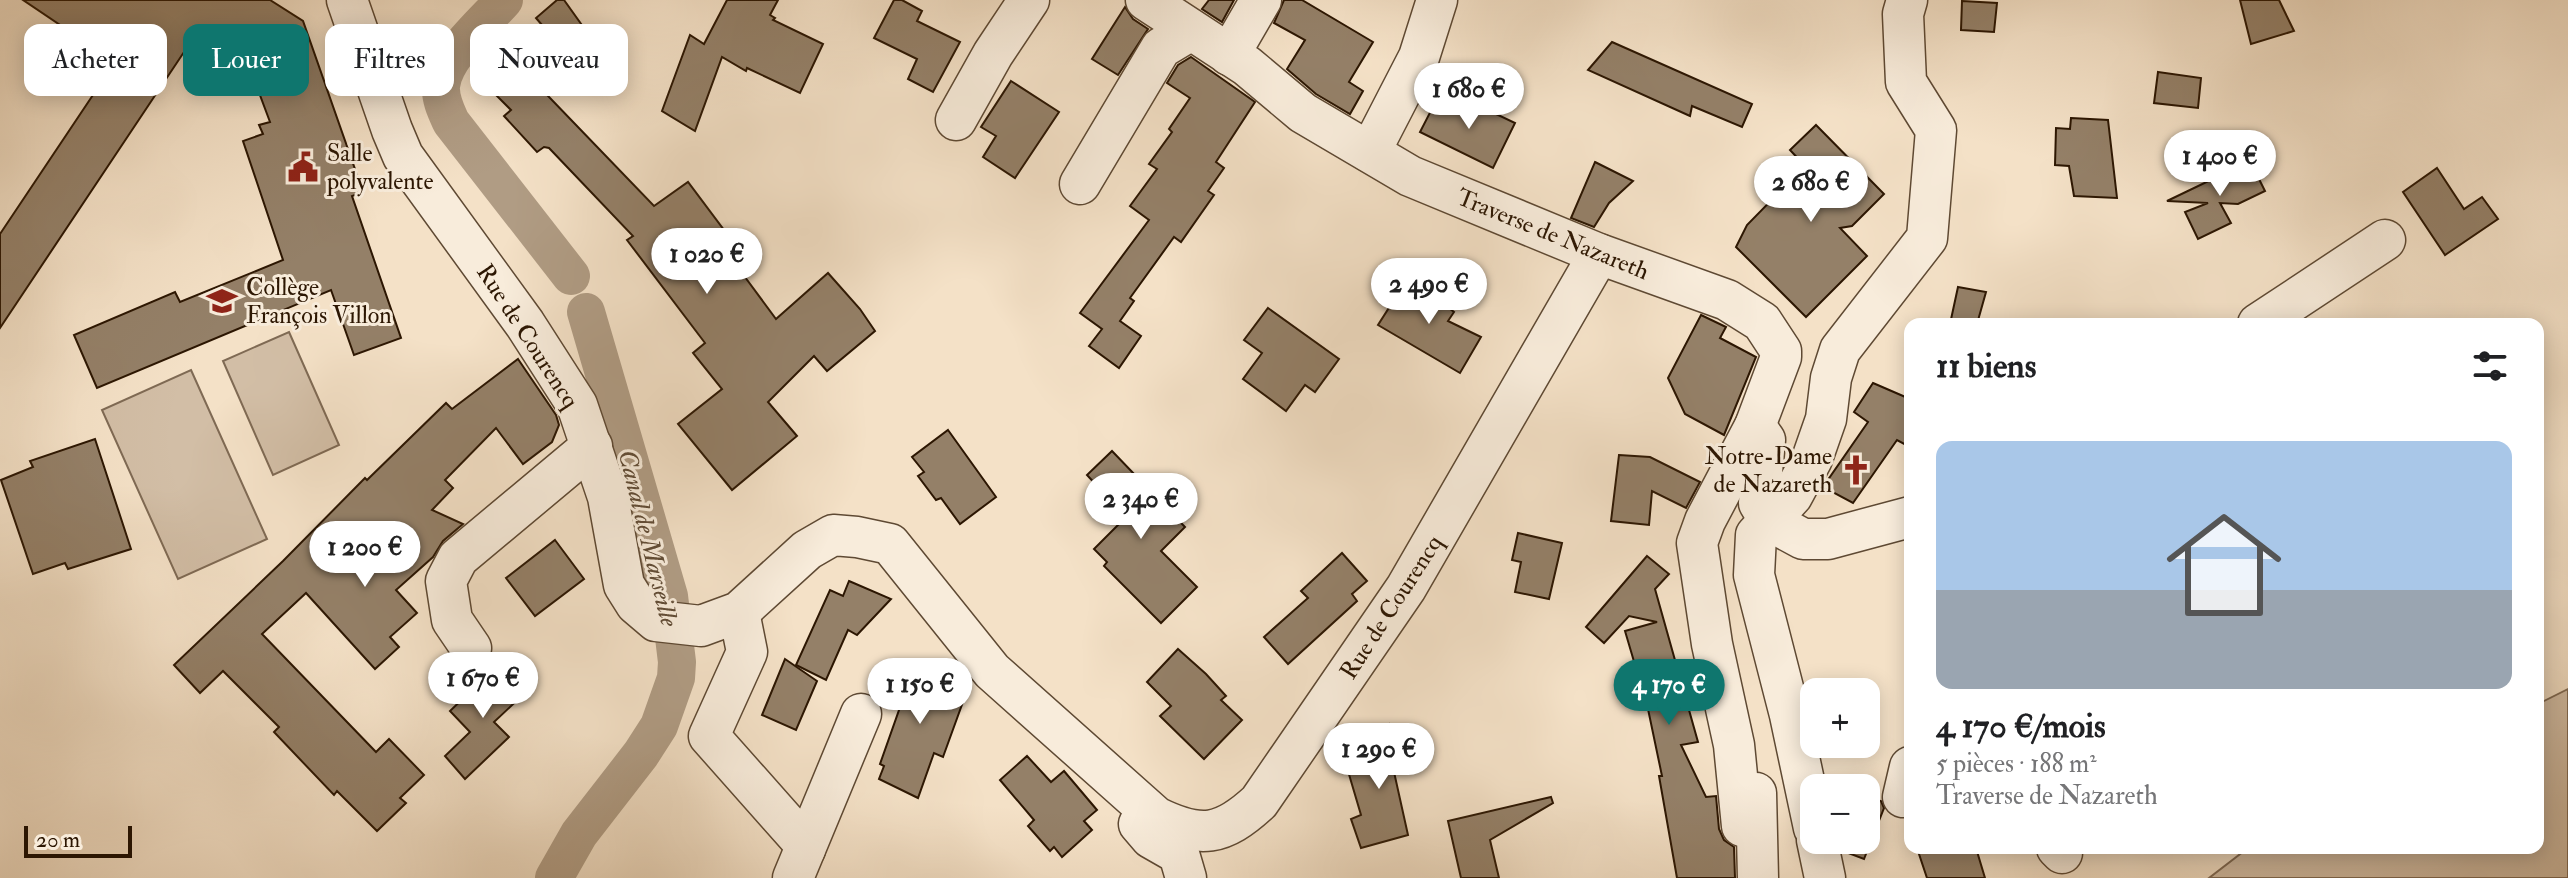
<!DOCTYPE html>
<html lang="fr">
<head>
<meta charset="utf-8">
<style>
  body { margin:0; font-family:"IM FELL Double Pica",serif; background:#f6f6f6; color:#202124; height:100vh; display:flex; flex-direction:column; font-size:30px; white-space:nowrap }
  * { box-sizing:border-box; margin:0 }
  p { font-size:26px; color:#757577 }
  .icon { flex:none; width:44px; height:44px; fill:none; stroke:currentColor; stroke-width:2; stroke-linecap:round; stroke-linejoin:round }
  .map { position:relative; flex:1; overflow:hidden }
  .details { position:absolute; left:1904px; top:318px; width:640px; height:536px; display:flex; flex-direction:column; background:#fff; border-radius:16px; box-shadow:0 4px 20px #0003 }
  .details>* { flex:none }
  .hud { position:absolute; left:24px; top:24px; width:760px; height:72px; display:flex; gap:16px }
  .controls { position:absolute; left:1800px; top:678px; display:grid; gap:16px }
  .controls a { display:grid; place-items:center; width:80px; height:80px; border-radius:16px; background:#fff; box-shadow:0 4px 20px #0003; font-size:40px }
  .scale { position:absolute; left:24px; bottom:20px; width:108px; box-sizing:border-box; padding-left:8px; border:4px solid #2c1602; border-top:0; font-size:22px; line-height:28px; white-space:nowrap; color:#2c1602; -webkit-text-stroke:6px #f8ecdb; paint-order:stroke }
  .price { position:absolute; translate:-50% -68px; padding:0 18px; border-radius:28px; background:#fff; color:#222; font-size:26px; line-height:52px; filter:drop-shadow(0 2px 4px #0008) }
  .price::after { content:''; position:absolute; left:50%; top:48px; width:24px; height:18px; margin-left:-12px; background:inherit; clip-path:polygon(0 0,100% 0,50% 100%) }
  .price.active { background:#0f766e; color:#fff }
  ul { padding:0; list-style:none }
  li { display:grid; align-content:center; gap:16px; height:424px; padding:0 32px }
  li+li { border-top:2px solid #e0e0e0 }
  li span { display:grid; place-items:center; height:248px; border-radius:16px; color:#555 }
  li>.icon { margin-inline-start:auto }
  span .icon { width:144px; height:144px; fill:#fffc; stroke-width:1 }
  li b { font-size:34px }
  h2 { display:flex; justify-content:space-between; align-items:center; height:96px; padding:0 32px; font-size:34px }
  .chip { padding:0 28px; border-radius:16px; background:#fff; box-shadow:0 4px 20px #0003; font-size:28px; line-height:72px }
  .chip.active { background:#0f766e; color:#fff }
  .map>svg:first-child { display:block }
  .green { fill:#d2bea6; stroke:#7f6a54; stroke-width:2 }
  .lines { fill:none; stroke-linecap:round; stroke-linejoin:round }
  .canal { stroke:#b09c84; stroke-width:38 }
  .building { fill:#948068; stroke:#2c1602; stroke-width:2 }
  .minor-casing { stroke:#5e4933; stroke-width:43 }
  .minor { stroke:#f8ecdb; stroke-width:40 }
  .labels { text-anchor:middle; stroke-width:6; stroke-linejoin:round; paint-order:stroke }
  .poi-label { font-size:24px; fill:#2c1602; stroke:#f8ecdb; text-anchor:start }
  .street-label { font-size:24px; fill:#2c1602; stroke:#f8ecdb }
  .water-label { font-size:26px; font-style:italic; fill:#614c36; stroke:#f8ecdb }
</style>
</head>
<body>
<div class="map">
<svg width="2568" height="878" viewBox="0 0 2568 878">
  <rect width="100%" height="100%" fill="#f4e1c7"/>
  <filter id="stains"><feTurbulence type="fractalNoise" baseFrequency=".0025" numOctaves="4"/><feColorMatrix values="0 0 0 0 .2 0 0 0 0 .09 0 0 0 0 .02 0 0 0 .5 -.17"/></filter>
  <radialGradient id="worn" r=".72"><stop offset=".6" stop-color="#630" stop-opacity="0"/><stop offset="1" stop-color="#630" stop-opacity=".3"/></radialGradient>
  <g class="green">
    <path d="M 289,332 L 339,445 L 273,475 L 223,361 Z"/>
    <path d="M 191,370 L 267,539 L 178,579 L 102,410 Z"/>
    <path d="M 2568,689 L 2568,878 L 2209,878 L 2248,848 L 2538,848 L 2538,704 Z"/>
  </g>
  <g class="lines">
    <g class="canal">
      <path d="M 504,0 C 485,22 444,56 441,86 C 440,99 446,111 451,122 L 571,276"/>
      <path d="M 554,878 L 579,834 L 641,754 L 659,726 L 676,678 L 677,662 L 669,596 L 586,312"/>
    </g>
  </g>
  <g class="building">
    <path d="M 23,0 L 270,0 L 303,21 L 363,192 L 352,196 L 401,338 L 354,355 L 331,290 L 97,388 L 74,335 L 175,292 L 180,302 L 283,260 L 243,141 L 263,134 L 259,125 L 270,122 L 248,63 L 200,32 L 184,52 L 0,328 L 0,234 L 115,62 Z"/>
    <path d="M 557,0 L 564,0 L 589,35 L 565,52 L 536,18 Z"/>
    <path d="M 727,0 L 778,0 L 770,15 L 775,18 L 773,20 L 823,44 L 800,93 L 747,68 L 746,71 L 722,57 L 695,131 L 662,111 L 690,35 L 704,44 Z"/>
    <path d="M 894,0 L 902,0 L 922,11 L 917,21 L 960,42 L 933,92 L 908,79 L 917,59 L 874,38 Z"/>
    <path d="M 1209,0 L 1234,0 L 1222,22 L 1202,9 Z"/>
    <path d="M 1284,0 L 1302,0 L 1373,42 L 1349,82 L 1363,91 L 1350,114 L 1316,94 L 1287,69 L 1305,40 L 1274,23 Z"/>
    <path d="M 2240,0 L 2279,0 L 2294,31 L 2251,44 Z"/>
    <path d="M 1962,1 L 1997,3 L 1994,32 L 1961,30 Z"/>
    <path d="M 1125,7 L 1133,19 L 1148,29 L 1118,75 L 1092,59 Z"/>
    <path d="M 1612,42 L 1752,104 L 1742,127 L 1692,106 L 1690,116 L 1588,70 Z"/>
    <path d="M 1191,57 L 1255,102 L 1216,162 L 1224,168 L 1208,191 L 1214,195 L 1181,242 L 1174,237 L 1130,298 L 1134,301 L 1120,321 L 1141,336 L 1119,368 L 1089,346 L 1102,329 L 1080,313 L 1149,220 L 1130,206 L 1157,169 L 1149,164 L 1172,132 L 1169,129 L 1190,98 L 1167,83 L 1178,65 Z"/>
    <path d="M 524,71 L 654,206 L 688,182 L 751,266 L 742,273 L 776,319 L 828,273 L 860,309 L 875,331 L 827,371 L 814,356 L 768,402 L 797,436 L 732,490 L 678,424 L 722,389 L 693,353 L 705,343 L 627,240 L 633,236 L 549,148 L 544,147 L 537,152 L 504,116 L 511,110 L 497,96 Z"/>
    <path d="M 2158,72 L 2201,78 L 2198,108 L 2154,103 Z"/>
    <path d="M 1011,81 L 1059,112 L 1015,178 L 983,157 L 996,136 L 981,127 Z"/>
    <path d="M 1437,99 L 1464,112 L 1469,101 L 1515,123 L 1493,168 L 1420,132 Z"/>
    <path d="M 2071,118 L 2108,120 L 2117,198 L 2074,196 L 2069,166 L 2055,165 L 2056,128 L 2070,129 Z"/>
    <path d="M 1816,125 L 1884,194 L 1852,226 L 1840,228 L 1867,256 L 1806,317 L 1736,247 L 1747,225 L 1805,166 L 1790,150 Z"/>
    <path d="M 2250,161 L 2265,191 L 2238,204 L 2220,203 L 2231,223 L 2198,239 L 2185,212 L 2208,203 L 2167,201 Z"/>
    <path d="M 1595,162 L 1633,181 L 1609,203 L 1594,227 L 1571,218 Z"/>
    <path d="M 2437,168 L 2464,209 L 2482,197 L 2498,219 L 2445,255 L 2403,192 Z"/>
    <path d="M 1410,275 L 1432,289 L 1430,293 L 1454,312 L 1448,321 L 1481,337 L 1460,373 L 1378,325 Z"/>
    <path d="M 1958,287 L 1986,292 L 1977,324 L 1950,324 Z"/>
    <path d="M 1268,308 L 1339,359 L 1315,392 L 1305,385 L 1286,411 L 1243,379 L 1262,353 L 1244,340 Z"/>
    <path d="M 1701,315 L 1726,327 L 1720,338 L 1756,357 L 1724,435 L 1685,414 L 1668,378 Z"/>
    <path d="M 518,359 L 556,415 L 559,425 L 552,442 L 523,464 L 496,428 L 445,480 L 453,488 L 432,510 L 463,524 L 443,541 L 433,557 L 396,590 L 417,613 L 390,637 L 399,647 L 375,669 L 306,593 L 262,634 L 376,752 L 389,739 L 424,775 L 400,798 L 406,803 L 377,831 L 337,791 L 334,795 L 274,732 L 279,727 L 223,671 L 200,693 L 174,665 L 283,561 L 365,478 L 367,480 L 446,403 L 452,409 Z"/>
    <path d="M 1873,383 L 1910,399 L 1910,447 L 1897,440 L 1853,503 L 1823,487 L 1868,422 L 1854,412 Z"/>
    <path d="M 948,430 L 996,497 L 960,524 L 941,498 L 936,500 L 918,476 L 924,472 L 912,457 Z"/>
    <path d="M 95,439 L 131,549 L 68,569 L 65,563 L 33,574 L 1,480 L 33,467 L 30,461 Z"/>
    <path d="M 1112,451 L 1185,527 L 1161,551 L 1197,587 L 1161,623 L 1104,566 L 1107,562 L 1094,549 L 1119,524 L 1115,520 L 1122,513 L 1087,475 Z"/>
    <path d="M 1619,455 L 1650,457 L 1700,482 L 1686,508 L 1652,491 L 1649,525 L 1611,521 Z"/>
    <path d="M 1518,533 L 1562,543 L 1549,599 L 1515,592 L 1521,562 L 1512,560 Z"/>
    <path d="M 555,540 L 584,579 L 535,616 L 506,578 Z"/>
    <path d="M 1342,553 L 1367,581 L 1352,594 L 1357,601 L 1288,664 L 1264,637 L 1308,598 L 1301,591 Z"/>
    <path d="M 1647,556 L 1669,574 L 1655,589 L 1698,742 L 1681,745 L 1706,797 L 1716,796 L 1719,829 L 1724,840 L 1734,847 L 1735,878 L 1677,878 L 1659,776 L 1662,776 L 1648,709 L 1625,631 L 1657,622 L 1629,616 L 1604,643 L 1586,627 Z"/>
    <path d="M 849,581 L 891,599 L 857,635 L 848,630 L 826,680 L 796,665 L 830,590 L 843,596 Z"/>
    <path d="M 1178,649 L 1206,674 L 1226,696 L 1221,700 L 1242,720 L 1204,759 L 1160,716 L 1171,706 L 1147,682 Z"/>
    <path d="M 785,659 L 817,681 L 796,730 L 762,715 Z"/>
    <path d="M 903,660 L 968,688 L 943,757 L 934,753 L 918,798 L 879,779 L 884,766 L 880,764 L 905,693 L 892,688 Z"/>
    <path d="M 499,664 L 526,692 L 494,722 L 509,737 L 465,779 L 445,756 L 470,732 L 450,711 Z"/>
    <path d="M 1389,724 L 1403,769 L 1394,772 L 1408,835 L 1361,848 L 1351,819 L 1361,815 L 1348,771 L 1371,764 L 1362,732 Z"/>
    <path d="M 1027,756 L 1051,782 L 1064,771 L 1097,810 L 1084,821 L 1092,830 L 1062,857 L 1054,847 L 1050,851 L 1028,826 L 1034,820 L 1000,780 Z"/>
    <path d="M 1551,797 L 1553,803 L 1490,840 L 1499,878 L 1461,878 L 1448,821 Z"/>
    <path d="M 1866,797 L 1881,801 L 1884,808 L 1864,859 L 1843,851 L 1841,842 L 1866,840 Z"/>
    <path d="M 1917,848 L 1976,848 L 1985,878 L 1927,878 Z"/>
  </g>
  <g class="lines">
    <g class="minor-casing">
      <g id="minor">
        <path d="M 347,0 L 392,130 L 403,156 L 525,324 L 577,405 L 608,497 L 624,585 L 636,604 L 656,621 L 701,626 L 739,612 L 807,550 L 833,535 L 857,537 L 890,544 L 992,671 L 1156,817 C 1201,839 1222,836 1259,802 L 1406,588 L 1599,254"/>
        <path d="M 1146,0 L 1247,66 L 1303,113 L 1410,176 L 1599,254 L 1727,300 L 1762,322 L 1781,351 L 1781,357 L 1755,426 L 1705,521 L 1697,543 L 1712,644 L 1734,745 L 1742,826"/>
        <path d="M 1229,55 L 1261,0"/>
        <path d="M 956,120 L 993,54 L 1029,0"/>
        <path d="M 1370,152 L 1419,57 L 1437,0"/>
        <path d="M 1080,184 L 1161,48 L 1191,30"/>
        <path d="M 2258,324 L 2385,240"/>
        <path d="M 1755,426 L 1765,440 L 1759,503 L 1770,521 L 1803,539 L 1828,539 L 1910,517"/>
        <path d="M 739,612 L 747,652 L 709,736 L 803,842 L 805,849"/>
        <path d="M 471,648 L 452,620 L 446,581 L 458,558 L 592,446"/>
        <path d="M 1756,793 L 1758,878"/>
        <path d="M 1903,797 L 1910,767"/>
        <path d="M 1139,824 L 1151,838 L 1179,854 L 1186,878"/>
        <path d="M 1814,828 L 1790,715 L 1754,575 L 1756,535 L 1792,496 L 1812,459 L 1826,419 L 1831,378 L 1840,350 L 1927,238 L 1936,130 L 1906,82 L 1903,14 L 1907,0"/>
        <path d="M 1817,840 L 1825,878"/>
        <path d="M 2057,848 L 2062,853"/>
        <path d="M 793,878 L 861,714"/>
      </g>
    </g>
    <use href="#minor" class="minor"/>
  </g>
  <defs>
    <g id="civic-bare" transform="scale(2.4)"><path d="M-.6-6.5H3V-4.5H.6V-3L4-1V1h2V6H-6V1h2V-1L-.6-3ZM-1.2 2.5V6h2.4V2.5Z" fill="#8f2418" stroke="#f8ecdb" stroke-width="2.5" paint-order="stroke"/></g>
    <g id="school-bare" transform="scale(2.4)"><path d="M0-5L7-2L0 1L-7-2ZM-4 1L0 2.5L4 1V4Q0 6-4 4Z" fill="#8f2418" stroke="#f8ecdb" stroke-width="2.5" paint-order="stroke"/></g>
    <g id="church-bare" transform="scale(2.4)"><path d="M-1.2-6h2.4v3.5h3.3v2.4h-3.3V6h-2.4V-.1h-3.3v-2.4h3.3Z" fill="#8f2418" stroke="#f8ecdb" stroke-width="2.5" paint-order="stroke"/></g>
  </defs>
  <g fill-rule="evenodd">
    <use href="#civic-bare" x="303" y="167"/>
    <use href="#school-bare" x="222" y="301"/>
    <use href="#church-bare" x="1856" y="470"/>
  </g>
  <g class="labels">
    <g class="poi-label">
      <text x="327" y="161">Salle<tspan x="327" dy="28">polyvalente</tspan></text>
      <text x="246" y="295">Collège<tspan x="246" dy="28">François Villon</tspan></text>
      <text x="1832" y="464" text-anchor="end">Notre-Dame<tspan x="1832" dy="28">de Nazareth</tspan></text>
    </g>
    <g class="street-label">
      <text transform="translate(1553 234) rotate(22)" y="8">Traverse de Nazareth</text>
      <text transform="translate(528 336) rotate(57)" y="8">Rue de Courencq</text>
      <text transform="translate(1391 607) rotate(-57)" y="8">Rue de Courencq</text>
    </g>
    <g class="water-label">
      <text transform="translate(649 538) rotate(76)" y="9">Canal de Marseille</text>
    </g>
  </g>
  <rect width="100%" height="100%" filter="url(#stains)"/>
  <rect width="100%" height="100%" fill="url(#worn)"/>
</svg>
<div class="controls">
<a>+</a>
<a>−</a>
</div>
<div class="scale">20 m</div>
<b class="price" style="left:1469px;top:131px">1 680 €</b>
<b class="price" style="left:2220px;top:198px">1 400 €</b>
<b class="price" style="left:1811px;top:224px">2 680 €</b>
<b class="price" style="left:707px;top:296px">1 020 €</b>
<b class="price" style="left:1429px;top:326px">2 490 €</b>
<b class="price" style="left:1141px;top:541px">2 340 €</b>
<b class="price" style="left:365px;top:589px">1 200 €</b>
<b class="price" style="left:483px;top:720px">1 670 €</b>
<b class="price" style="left:920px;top:726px">1 150 €</b>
<b class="price active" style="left:1669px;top:727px">4 170 €</b>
<b class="price" style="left:1379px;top:791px">1 290 €</b>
<div class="hud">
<a class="chip">Acheter</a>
<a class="chip active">Louer</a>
<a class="chip">Filtres</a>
<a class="chip">Nouveau</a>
</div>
<section class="details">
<h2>11 biens<svg class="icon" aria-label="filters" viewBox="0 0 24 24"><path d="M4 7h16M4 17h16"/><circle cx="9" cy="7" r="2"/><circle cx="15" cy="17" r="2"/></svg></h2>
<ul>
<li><span style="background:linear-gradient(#a9c7e8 60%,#9aa5b1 0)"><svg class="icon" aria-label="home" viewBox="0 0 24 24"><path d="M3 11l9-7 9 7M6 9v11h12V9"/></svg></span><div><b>4 170 €/mois</b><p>5 pièces · 188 m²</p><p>Traverse de Nazareth</p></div></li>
</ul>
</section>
</div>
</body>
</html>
